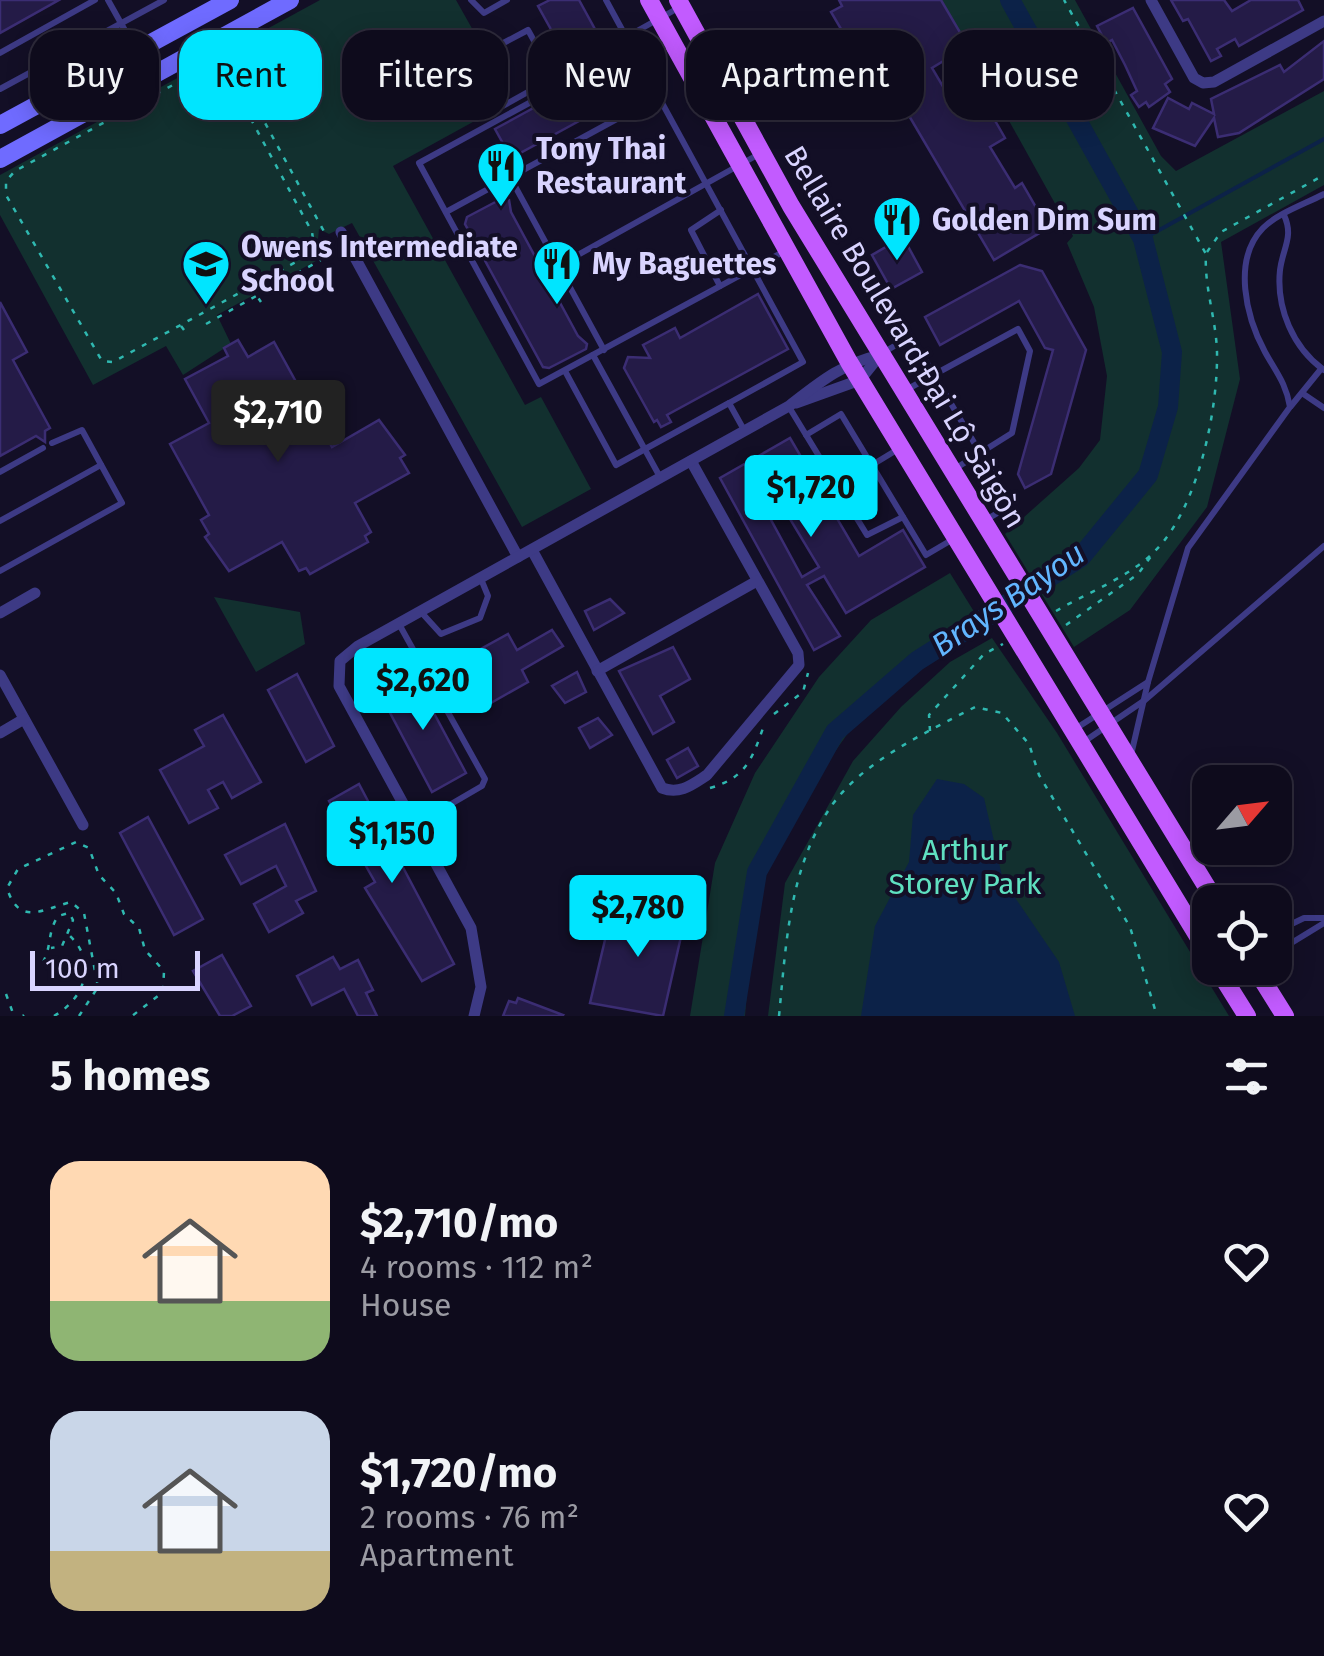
<!DOCTYPE html>
<html lang="en">
<head>
<meta charset="utf-8">
<style>
  body { margin:0; font-family:"Fira Sans",sans-serif; background:#1c1929; color:#f1f3f6; height:100vh; display:flex; flex-direction:column; font-size:38px; white-space:nowrap }
  * { box-sizing:border-box; margin:0 }
  p { font-size:32px; color:#9b9ba3 }
  .icon { flex:none; width:55px; height:55px; fill:none; stroke:currentColor; stroke-width:2; stroke-linecap:round; stroke-linejoin:round }
  .map { position:relative; height:1016px; overflow:hidden }
  .drawer { display:flex; flex-direction:column; background:#0e0b1c; flex:1 }
  .drawer>* { flex:none }
  .guide { position:absolute; left:30px; top:30px; width:1265px; height:90px; display:flex; gap:20px }
  .needle { width:65px; rotate:62deg }
  .fabs { position:absolute; left:1192px; top:765px; display:grid; gap:20px }
  .fabs a { display:grid; place-items:center; width:100px; height:100px; border-radius:20px; background:#0e0b1c; box-shadow:0 5px 25px #0003,0 0 0 2px #2e2b3b; font-size:50px }
  .scale { position:absolute; left:30px; bottom:25px; width:170px; box-sizing:border-box; padding-left:10px; border:5px solid #d9d4ff; border-top:0; font-size:28px; line-height:35px; white-space:nowrap; color:#d9d4ff; -webkit-text-stroke:8px #130f26; paint-order:stroke }
  .price { position:absolute; translate:-50% -85px; padding:0 22px; border-radius:10px; background:#00e5ff; color:#111; font-size:32px; line-height:65px; filter:drop-shadow(0 2px 5px #0008) }
  .price::after { content:''; position:absolute; left:50%; top:60px; width:30px; height:22px; margin-left:-15px; background:inherit; clip-path:polygon(0 0,100% 0,50% 100%) }
  .price.on { background:#222; color:#fff }
  ul { padding:0; list-style:none }
  li { display:flex; align-items:center; gap:30px; height:250px; padding:0 50px }
  li span { display:grid; place-items:center; flex:none; width:280px; height:200px; border-radius:30px; color:#555 }
  li>.icon { margin-inline-start:auto }
  span .icon { width:120px; height:120px; fill:#fffc; stroke-width:1 }
  li b { font-size:42px }
  h2 { display:flex; justify-content:space-between; align-items:center; height:120px; padding:0 50px; font-size:42px }
  .pill { padding:0 35px; border-radius:30px; background:#0e0b1c; box-shadow:0 5px 25px #0003,0 0 0 2px #2e2b3b; font-size:35px; line-height:90px }
  .pill.on { background:#00e5ff; color:#111 }
  .map>svg:first-child { display:block }
  .green { fill:#12302f }
  .water { fill:#0c2248 }
  .lines { fill:none; stroke-linecap:round; stroke-linejoin:round }
  .stream { stroke:#0c2248; stroke-width:4 }
  .river { stroke:#0c2248; stroke-width:20 }
  .building { fill:#241b47; stroke:#3b2d73; stroke-width:2.5; fill-rule:evenodd }
  .path { stroke:#2fb8b0; stroke-width:2.5; stroke-dasharray:5 8; stroke-linecap:butt }
  .service { stroke:#3d3a85; stroke-width:6 }
  .minor { stroke:#3d3a85; stroke-width:11 }
  .secondary { stroke:#6f6bff; stroke-width:18 }
  .primary { stroke:#c25bff; stroke-width:18 }
  .labels { text-anchor:middle; stroke-width:8; stroke-linejoin:round; paint-order:stroke }
  .poi-label { font-size:30px; font-weight:bold; fill:#d9d4ff; stroke:#130f26; text-anchor:start }
  .street-label { font-size:30px; fill:#d9d4ff; stroke:#130f26 }
  .park-label { font-size:30px; fill:#5fe0c0; stroke:#130f26 }
  .water-label { font-size:32px; font-style:italic; fill:#62b6ff; stroke:#130f26 }
</style>
</head>
<body>
<div class="map">
<svg width="1324" height="1016" viewBox="0 0 1324 1016">
  <rect width="100%" height="100%" fill="#130f26"/>
  <g class="green">
    <path d="M 320,0 L 456,0 L 474,32 L 453,44 L 491,112 L 393,166 L 525,405 L 541,397 L 591,489 L 522,527 L 352,223 L 329,234 L 319,229 L 316,261 L 217,315 L 231,344 L 183,375 L 166,346 L 93,385 L 0,215 L 0,175 Z"/>
    <path d="M 942,0 L 1075,0 L 1161,156 L 1176,171 L 1324,91 L 1324,185 L 1221,242 L 1240,379 L 1207,507 L 1130,610 L 1074,647 L 1005,534 L 1079,468 L 1100,440 L 1107,376 L 1094,307 L 1067,243 L 1073,236 Z"/>
    <path d="M 950,573 L 978,618 C 894,661 844,732 798,811 C 788,828 774,846 767,864 C 749,911 750,967 745,1016 L 690,1016 L 715,863 L 755,773 L 819,677 L 871,620 Z"/>
    <path d="M 214,597 L 300,612 L 305,644 L 256,672 Z"/>
    <path d="M 992,638 L 1057,733 L 1229,1016 L 768,1016 L 785,883 L 853,761 L 901,707 L 950,662 Z"/>
  </g>
  <path class="water" d="M 937,779 L 964,784 L 984,798 L 1003,880 L 1059,962 L 1075,1016 L 861,1016 L 875,926 L 909,862 L 913,815 Z"/>
  <g class="lines">
    <path class="stream" d="M 1143,239 L 1324,139"/>
    <path class="river" d="M 734,1016 L 757,872 L 835,732 L 917,661 L 1081,557 L 1148,475 L 1168,407 L 1172,352 L 1143,239 L 1010,0"/>
  </g>
  <g class="building">
    <path d="M 0,0 L 59,0 L 0,33 Z"/>
    <path d="M 550,0 L 579,0 L 602,42 L 568,60 L 538,6 Z"/>
    <path d="M 839,0 L 941,0 L 968,46 L 932,68 L 958,112 L 982,98 L 1005,138 L 990,147 L 1015,188 L 1022,183 L 1048,228 L 994,260 L 888,80 L 875,87 L 831,12 L 842,6 Z"/>
    <path d="M 1171,0 L 1224,0 L 1232,11 L 1251,0 L 1298,0 L 1303,10 L 1239,46 L 1235,39 L 1217,49 L 1221,56 L 1211,61 L 1188,19 L 1183,21 Z"/>
    <path d="M 1133,8 L 1172,79 L 1165,84 L 1170,92 L 1149,107 L 1146,102 L 1139,107 L 1131,95 L 1137,91 L 1125,65 L 1112,40 L 1106,43 L 1097,26 Z"/>
    <path d="M 1324,41 L 1324,79 L 1239,133 L 1218,137 L 1214,118 L 1195,146 L 1153,128 L 1168,98 L 1189,109 L 1192,103 L 1214,114 L 1211,99 L 1280,65 L 1284,72 Z"/>
    <path d="M 629,56 L 644,85 L 627,87 L 625,96 L 511,158 L 495,129 Z"/>
    <path d="M 503,198 L 509,200 L 511,212 L 578,336 L 587,344 L 586,349 L 549,368 L 543,367 L 465,224 L 467,217 Z"/>
    <path d="M 903,237 L 922,272 L 891,289 L 872,255 Z"/>
    <path d="M 1020,265 L 1042,271 L 1086,350 L 1051,474 L 1025,488 L 1018,474 L 1053,350 L 1045,348 L 1019,301 L 940,345 L 925,317 Z"/>
    <path d="M 758,294 L 788,349 L 667,415 L 671,422 L 661,427 L 657,420 L 654,422 L 624,368 L 628,357 L 650,358 L 643,345 L 675,328 L 680,338 Z"/>
    <path d="M 0,302 L 27,352 L 13,360 L 50,428 L 45,431 L 45,442 L 36,436 L 0,456 Z"/>
    <path d="M 238,340 L 248,357 L 274,342 L 332,447 L 379,420 L 405,455 L 400,458 L 409,473 L 355,503 L 371,532 L 365,536 L 368,542 L 310,574 L 306,568 L 299,571 L 282,542 L 229,571 L 205,537 L 209,534 L 201,520 L 209,515 L 170,444 L 209,423 L 185,379 L 228,356 L 224,348 Z"/>
    <path d="M 790,438 L 859,556 L 903,530 L 925,567 L 846,613 L 824,576 L 807,585 L 840,636 L 814,650 L 720,478 ZM 778,499 L 819,567 L 802,577 L 764,507 Z"/>
    <path d="M 610,599 L 624,613 L 594,630 L 585,611 Z"/>
    <path d="M 552,630 L 563,646 L 522,670 L 528,682 L 489,704 L 471,670 L 466,673 L 459,661 L 508,634 L 517,650 Z"/>
    <path d="M 673,647 L 690,679 L 660,696 L 674,722 L 653,734 L 619,671 Z"/>
    <path d="M 577,672 L 586,692 L 565,703 L 552,686 Z"/>
    <path d="M 297,674 L 334,746 L 306,762 L 268,690 Z"/>
    <path d="M 413,674 L 466,773 L 432,792 L 379,692 Z"/>
    <path d="M 223,715 L 261,782 L 232,798 L 223,782 L 208,790 L 218,808 L 189,823 L 160,770 L 204,746 L 195,730 Z"/>
    <path d="M 598,718 L 612,735 L 590,748 L 579,728 Z"/>
    <path d="M 688,748 L 698,766 L 677,778 L 667,760 Z"/>
    <path d="M 359,784 L 454,964 L 422,981 L 365,888 L 375,882 L 329,801 Z"/>
    <path d="M 148,817 L 203,919 L 174,935 L 120,833 Z"/>
    <path d="M 285,824 L 316,891 L 296,901 L 303,913 L 269,932 L 254,904 L 286,886 L 276,866 L 241,884 L 225,855 Z"/>
    <path d="M 614,902 L 685,919 L 663,1016 L 590,1003 Z"/>
    <path d="M 222,955 L 251,1006 L 232,1016 L 220,1016 L 193,971 Z"/>
    <path d="M 333,957 L 340,969 L 358,960 L 373,990 L 366,993 L 377,1016 L 358,1016 L 344,989 L 312,1005 L 297,976 Z"/>
    <path d="M 518,998 L 563,1015 L 562,1016 L 503,1016 L 509,1001 L 516,1003 Z"/>
  </g>
  <g class="lines">
    <g class="path">
      <path d="M 215,66 L 226,73 L 312,232 L 314,246 L 305,257 L 113,362 L 102,361 L 6,195 L 6,181 L 15,171 L 206,67 Z"/>
      <path d="M 1207,252 L 1221,232 L 1324,175"/>
      <path d="M 251,288 L 261,302"/>
      <path d="M 206,324 L 328,256 L 333,248 L 233,64 L 220,57"/>
      <path d="M 181,326 L 187,334"/>
      <path d="M 1056,611 C 1087,593 1129,577 1154,552 C 1198,509 1218,411 1217,352 C 1216,318 1204,287 1206,254 L 1064,0"/>
      <path d="M 1066,625 L 1138,574 L 1152,555"/>
      <path d="M 774,714 L 803,692 L 808,673"/>
      <path d="M 930,731 L 929,715 L 984,654 L 1003,644"/>
      <path d="M 710,788 C 745,778 752,760 763,728"/>
      <path d="M 43,962 C 52,946 47,933 58,916 L 69,913 L 73,920 L 62,946 L 51,948"/>
      <path d="M 6,994 L 14,1016"/>
      <path d="M 23,1016 L 24,1015"/>
      <path d="M 54,1016 C 84,999 98,963 70,936"/>
      <path d="M 79,1016 L 98,987 L 84,913 L 71,902 C 43,909 19,927 7,888 L 18,869 L 76,842 L 89,848 L 99,875 L 116,893 L 124,914 L 139,928 L 145,950 L 164,971 L 163,992 L 132,1016"/>
      <path d="M 779,1016 C 786,945 789,869 830,808 C 861,762 927,732 975,707 L 1002,713 L 1029,744 L 1039,775 L 1130,927 L 1157,1016"/>
    </g>
    <g class="service">
      <path d="M 108,0 L 136,50"/>
      <path d="M 471,0 L 484,13 L 507,0"/>
      <path d="M 606,0 L 803,362 L 729,403 L 744,430"/>
      <path d="M 632,47 L 419,163 L 539,384 L 785,251"/>
      <path d="M 0,53 L 95,0"/>
      <path d="M 718,70 L 748,54"/>
      <path d="M 554,77 L 528,30 L 475,58 L 501,107 L 680,7"/>
      <path d="M 0,89 L 164,0"/>
      <path d="M 631,93 L 638,107"/>
      <path d="M 510,177 L 604,350"/>
      <path d="M 446,212 L 659,96"/>
      <path d="M 1284,215 C 1294,237 1283,247 1280,270 C 1276,308 1293,348 1324,370"/>
      <path d="M 558,266 L 761,153"/>
      <path d="M 720,286 L 691,230 L 721,210"/>
      <path d="M 881,354 L 911,336 L 1011,505 L 984,521"/>
      <path d="M 593,355 L 660,477"/>
      <path d="M 565,371 L 616,465 L 729,403"/>
      <path d="M 904,391 L 1018,329 L 1030,351 L 1012,433 L 953,470"/>
      <path d="M 1302,393 L 1324,408"/>
      <path d="M 1291,406 L 1321,369"/>
      <path d="M 789,407 L 867,535 L 903,517"/>
      <path d="M 806,435 L 841,414 L 926,555 L 955,538"/>
      <path d="M 872,465 L 900,448"/>
      <path d="M 0,472 L 43,448"/>
      <path d="M 0,521 L 101,465"/>
      <path d="M 0,571 L 122,503 L 82,430 L 52,443"/>
      <path d="M 421,612 L 441,634 L 480,618 L 488,596 L 481,579"/>
      <path d="M 399,624 L 485,779 L 482,786 L 415,825"/>
      <path d="M 1148,682 L 1188,548 L 1290,407 C 1286,383 1276,372 1265,352 C 1246,317 1232,260 1263,228 C 1278,213 1305,204 1324,194"/>
      <path d="M 1075,729 L 1148,682 L 1131,755"/>
      <path d="M 1082,743 L 1145,700 L 1324,546"/>
      <path d="M 1275,932 L 1304,918 L 1324,918"/>
      <path d="M 1275,953 L 1324,923"/>
    </g>
    <g class="minor">
      <path d="M 1151,0 L 1194,78 L 1203,83 L 1214,82 L 1324,21"/>
      <path d="M 341,232 L 518,557"/>
      <path d="M 796,403 L 860,380 L 880,355"/>
      <path d="M 532,550 L 662,788 C 680,795 693,784 707,775 L 799,665 L 798,653 L 691,461"/>
      <path d="M 0,613 L 35,593"/>
      <path d="M 597,671 L 757,581"/>
      <path d="M 0,675 L 83,825"/>
      <path d="M 0,733 L 24,719"/>
      <path d="M 474,1016 L 481,987 L 471,928 L 339,686 L 340,661 L 358,646 L 789,406 C 820,382 841,364 880,355"/>
    </g>
    <g class="secondary">
      <path d="M 0,125 L 230,0"/>
      <path d="M 0,159 L 290,0"/>
    </g>
    <g class="primary">
      <path d="M 649,0 L 849,362 L 1210,956"/>
      <path d="M 678,0 L 791,206 L 1216,902"/>
      <path d="M 1217,968 L 1247,1016"/>
      <path d="M 1255,968 L 1285,1016"/>
    </g>
  </g>
  <defs>
    <g id="restaurant-pin" transform="scale(2.5)"><path d="M0 17L-7.5 6A9.5 9.5 0 1 1 7.5 6Z" fill="#00e5ff" stroke="#130f26"/><path d="M-5-6h1v4h1v-4h1v4h1v-4h1v5L-1.5 .5V6h-2V.5L-5-1ZM5-6V6H3V1.5H1.5Q1.5-4 5-6Z" fill="#111"/></g>
    <g id="school-pin" transform="scale(2.5)"><path d="M0 17L-7.5 6A9.5 9.5 0 1 1 7.5 6Z" fill="#00e5ff" stroke="#130f26"/><path d="M0-5L7-2L0 1L-7-2ZM-4 1L0 2.5L4 1V4Q0 6-4 4Z" fill="#111"/></g>
  </defs>
  <g fill-rule="evenodd">
    <use href="#restaurant-pin" x="501" y="166"/>
    <use href="#restaurant-pin" x="897" y="220"/>
    <use href="#school-pin" x="206" y="264"/>
    <use href="#restaurant-pin" x="557" y="264"/>
  </g>
  <g class="labels">
    <g class="poi-label">
      <text x="536" y="159">Tony Thai<tspan x="536" dy="34">Restaurant</tspan></text>
      <text x="932" y="230">Golden Dim Sum</text>
      <text x="241" y="257">Owens Intermediate<tspan x="241" dy="34">School</tspan></text>
      <text x="592" y="274">My Baguettes</text>
    </g>
    <g class="street-label">
      <text transform="translate(905 337) rotate(59)" y="10">Bellaire Boulevard;Đại Lộ Sàigòn</text>
    </g>
    <g class="park-label">
      <text x="965" y="860">Arthur<tspan x="965" dy="34">Storey Park</tspan></text>
    </g>
    <g class="water-label">
      <text transform="translate(1008 599) rotate(-34)" y="11">Brays Bayou</text>
    </g>
  </g>
</svg>
<div class="fabs">
<a><svg class="needle" viewBox="-14 -14 28 28"><path d="M0-13l5 13h-10z" fill="#e53935"/><path d="M0 13l5-13h-10z" fill="#9b9ba3"/></svg></a>
<a><svg class="icon" aria-label="locate" viewBox="0 0 24 24"><circle cx="12" cy="12" r="6"/><path d="M12 2v4M12 18v4M2 12h4M18 12h4"/></svg></a>
</div>
<div class="scale">100 m</div>
<b class="price on" style="left:278px;top:465px">$2,710</b>
<b class="price" style="left:811px;top:540px">$1,720</b>
<b class="price" style="left:423px;top:733px">$2,620</b>
<b class="price" style="left:392px;top:886px">$1,150</b>
<b class="price" style="left:638px;top:960px">$2,780</b>
<div class="guide">
<a class="pill">Buy</a>
<a class="pill on">Rent</a>
<a class="pill">Filters</a>
<a class="pill">New</a>
<a class="pill">Apartment</a>
<a class="pill">House</a>
</div>
</div>
<section class="drawer">
<h2>5 homes<svg class="icon" aria-label="filters" viewBox="0 0 24 24"><path d="M4 7h16M4 17h16"/><circle cx="9" cy="7" r="2"/><circle cx="15" cy="17" r="2"/></svg></h2>
<ul>
<li><span style="background:linear-gradient(#ffd9b3 70%,#8fb573 0)"><svg class="icon" aria-label="home" viewBox="0 0 24 24"><path d="M3 11l9-7 9 7M6 9v11h12V9"/></svg></span><div><b>$2,710/mo</b><p>4 rooms · 112 m²</p><p>House</p></div><svg class="icon" aria-label="heart" viewBox="0 0 24 24"><path d="M12 20l-8-8c-3-5 5-10 8-4 3-6 11-1 8 4z"/></svg></li>
<li><span style="background:linear-gradient(#c9d6e8 70%,#c2b280 0)"><svg class="icon" aria-label="home" viewBox="0 0 24 24"><path d="M3 11l9-7 9 7M6 9v11h12V9"/></svg></span><div><b>$1,720/mo</b><p>2 rooms · 76 m²</p><p>Apartment</p></div><svg class="icon" aria-label="heart" viewBox="0 0 24 24"><path d="M12 20l-8-8c-3-5 5-10 8-4 3-6 11-1 8 4z"/></svg></li>
</ul>
</section>
</body>
</html>
